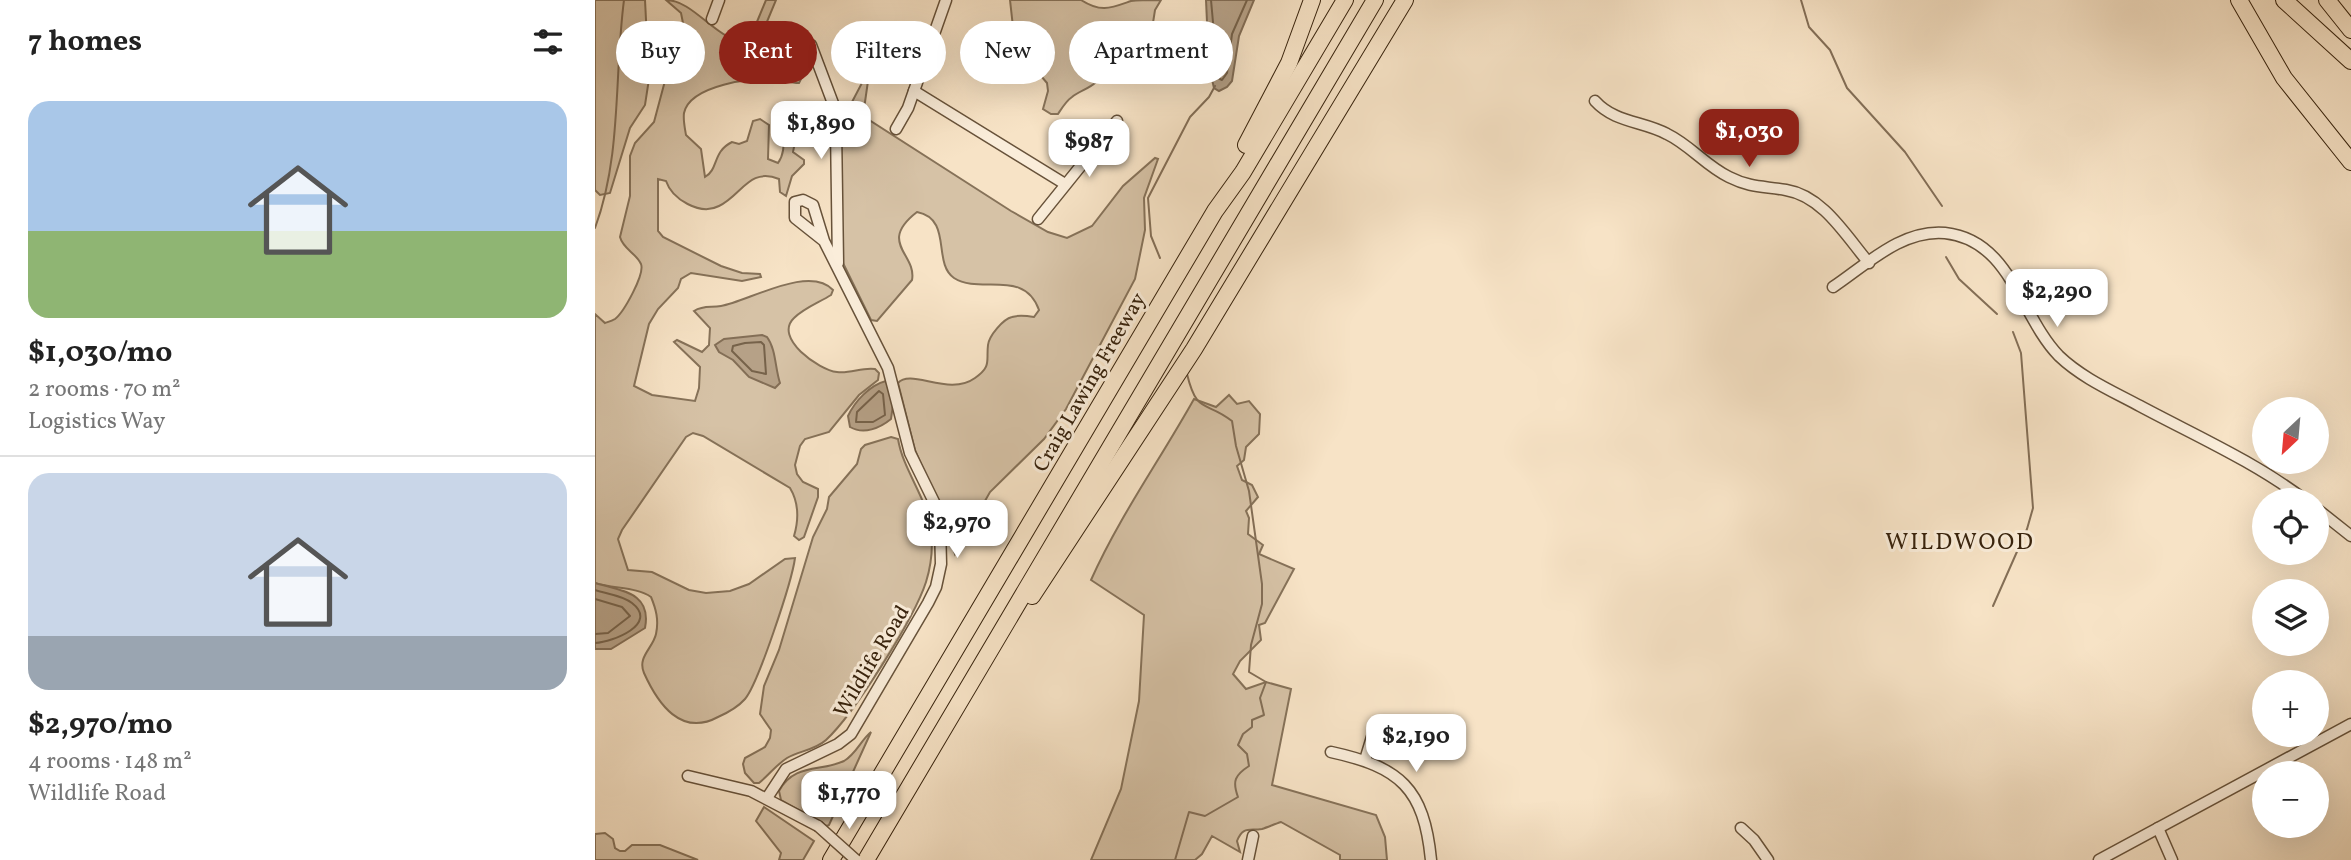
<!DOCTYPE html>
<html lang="en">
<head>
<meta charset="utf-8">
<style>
  body { margin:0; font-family:Vollkorn,serif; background:#f6f6f6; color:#222; height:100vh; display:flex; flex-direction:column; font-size:26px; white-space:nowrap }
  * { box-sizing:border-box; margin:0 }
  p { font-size:23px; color:#767676 }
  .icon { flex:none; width:38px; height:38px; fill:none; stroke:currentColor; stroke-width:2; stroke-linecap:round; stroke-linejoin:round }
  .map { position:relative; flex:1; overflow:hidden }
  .side { display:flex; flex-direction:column; background:#fff; width:595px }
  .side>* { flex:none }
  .hud { position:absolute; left:21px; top:21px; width:665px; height:63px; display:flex; gap:14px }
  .needle { width:46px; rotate:206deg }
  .tools { position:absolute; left:1657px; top:397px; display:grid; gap:14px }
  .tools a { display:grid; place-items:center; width:77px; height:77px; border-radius:50%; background:#fff; box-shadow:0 7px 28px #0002; font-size:35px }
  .price { position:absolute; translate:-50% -60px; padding:0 16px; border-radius:14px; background:#fff; color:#222; font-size:23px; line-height:46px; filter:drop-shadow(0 2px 4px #0008) }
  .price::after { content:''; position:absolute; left:50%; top:42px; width:21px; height:16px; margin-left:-10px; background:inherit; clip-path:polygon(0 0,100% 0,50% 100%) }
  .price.active { background:#8f2418; color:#fff }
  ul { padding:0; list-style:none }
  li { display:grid; align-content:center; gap:14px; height:371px; padding:0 28px }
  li+li { border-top:2px solid #e0e0e0 }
  li span { display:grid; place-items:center; height:217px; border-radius:21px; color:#555 }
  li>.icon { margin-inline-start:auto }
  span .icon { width:126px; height:126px; fill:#fffc; stroke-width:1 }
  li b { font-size:30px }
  h2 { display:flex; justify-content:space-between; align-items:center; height:84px; padding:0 28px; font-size:30px }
  .tag { padding:0 24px; border-radius:32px; background:#fff; box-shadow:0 7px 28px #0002; font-size:24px; line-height:63px }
  .tag.active { background:#8f2418; color:#fff }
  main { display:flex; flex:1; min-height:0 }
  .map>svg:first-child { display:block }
  .green { fill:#d6c2a6; stroke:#867259; stroke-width:2 }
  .water { fill:#b6a187; stroke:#836e56; stroke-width:2 }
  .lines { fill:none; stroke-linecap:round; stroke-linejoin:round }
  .shore { stroke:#76624a; stroke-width:2 }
  .stream { stroke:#836e56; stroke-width:2 }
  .minor-casing { stroke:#67523a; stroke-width:13 }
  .highway-casing { stroke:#37220c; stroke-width:18 }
  .minor { stroke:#faedda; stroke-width:10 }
  .highway { stroke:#f7e3c6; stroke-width:16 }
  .minor-bridge-casing { stroke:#67523a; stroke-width:13; stroke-linecap:butt }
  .minor-bridge { stroke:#faedda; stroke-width:10 }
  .labels { text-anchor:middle; stroke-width:6; stroke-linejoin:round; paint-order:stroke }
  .street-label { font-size:21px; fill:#37220c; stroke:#faedda }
  .neighbourhood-label { font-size:23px; letter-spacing:2px; fill:#37220c; stroke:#faedda }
</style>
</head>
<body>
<main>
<section class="side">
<h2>7 homes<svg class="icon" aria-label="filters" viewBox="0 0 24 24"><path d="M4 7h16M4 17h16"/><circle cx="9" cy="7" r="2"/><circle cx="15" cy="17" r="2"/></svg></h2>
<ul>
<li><span style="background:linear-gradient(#a9c7e8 60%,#8fb573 0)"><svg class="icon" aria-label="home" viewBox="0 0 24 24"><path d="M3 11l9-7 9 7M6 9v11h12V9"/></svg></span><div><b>$1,030/mo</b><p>2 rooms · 70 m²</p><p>Logistics Way</p></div></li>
<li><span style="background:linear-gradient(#c9d6e8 75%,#9aa5b1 0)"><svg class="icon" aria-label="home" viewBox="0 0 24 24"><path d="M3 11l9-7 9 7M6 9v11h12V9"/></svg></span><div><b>$2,970/mo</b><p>4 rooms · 148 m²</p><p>Wildlife Road</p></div></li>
</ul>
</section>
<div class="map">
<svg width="1756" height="860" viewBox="0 0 1756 860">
  <rect width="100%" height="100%" fill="#f7e3c6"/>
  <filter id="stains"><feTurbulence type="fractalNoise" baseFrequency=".00286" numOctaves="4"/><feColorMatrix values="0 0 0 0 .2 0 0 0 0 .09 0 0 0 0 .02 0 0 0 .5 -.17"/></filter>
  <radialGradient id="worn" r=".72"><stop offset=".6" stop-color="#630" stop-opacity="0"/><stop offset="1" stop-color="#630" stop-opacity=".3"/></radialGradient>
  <g class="green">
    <path d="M 0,0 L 50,0 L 54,79 L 50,105 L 35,128 L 15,193 L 5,195 L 0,190 Z"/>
    <path d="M 71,0 C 100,0 125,46 154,41 L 171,0 L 181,0 L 171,24 L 168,49 L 203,74 L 206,79 L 204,83 C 196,83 189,80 182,79 C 158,77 95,85 89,113 C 88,120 90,129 91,135 L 106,149 L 110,177 C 124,169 117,152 137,142 L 144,144 L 152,141 L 158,121 L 165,119 L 174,125 L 173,159 L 183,163 C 194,148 184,129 192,114 L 199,115 L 204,122 L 198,152 L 209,160 L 209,164 L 197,176 L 191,196 L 185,192 L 184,179 C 154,167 147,195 124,206 C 105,216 77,199 71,181 L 63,179 L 63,231 L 68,237 L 126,266 L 147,273 L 165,274 L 166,277 L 147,281 L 96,273 L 86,279 L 83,288 L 63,309 L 54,324 L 39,386 L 57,395 L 100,401 L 104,388 L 105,367 L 79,342 L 82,340 L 107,352 L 114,345 L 115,328 L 99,311 C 109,305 116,308 126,306 C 152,302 214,264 238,290 L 236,295 C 225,302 209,308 199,318 C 178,338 224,370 242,372 C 255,374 267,367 280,369 L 284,373 L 283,380 L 264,395 L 234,432 L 210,439 L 205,446 L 200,465 L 202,474 L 208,482 L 223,489 L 223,497 L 209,537 L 204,540 L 199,536 C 204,519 204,503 195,488 L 108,436 L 98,433 L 91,437 L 27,530 L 23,539 L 33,570 L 57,572 L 94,590 L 111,593 L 135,591 L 154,584 L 190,559 L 200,558 C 197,581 163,684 150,699 C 143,707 132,713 123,717 C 86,737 63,704 49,673 C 42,657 58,648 61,634 C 64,620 61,609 56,597 C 42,587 19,589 0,583 L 0,314 L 10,323 C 13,322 17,321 20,319 C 29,312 50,274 46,264 C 41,253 28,249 25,237 L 35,196 L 35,156 L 40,143 L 59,122 L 71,77 L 86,41 L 88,23 L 86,13 Z"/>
    <path d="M 415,0 L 486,0 C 506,13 516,8 536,1 C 544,0 557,0 566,0 L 560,10 L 557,29 L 566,43 L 568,63 L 563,61 L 556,41 C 521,26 519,65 501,82 C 494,89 484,91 477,97 C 471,101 467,108 463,114 L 456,114 L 448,109 L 453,91 L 452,83 L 420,45 Z"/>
    <path d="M 269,79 L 273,81 L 268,116 L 416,211 L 453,232 L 472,238 L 497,226 L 528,186 L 560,158 L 563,159 L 549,198 L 550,230 L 540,279 L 471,409 L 449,439 L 395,492 L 360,554 L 345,508 L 320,450 L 303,383 C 316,368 354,397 380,378 C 397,366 391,361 393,345 C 394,336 408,319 417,317 C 423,315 433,316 439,317 L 444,310 C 429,268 385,295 359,278 C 337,263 358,219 322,212 C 282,243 322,254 317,280 L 282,321 L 276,320 L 247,261 L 245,234 L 246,123 Z"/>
    <path d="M 634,395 L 642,404 L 654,401 L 665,414 L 664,434 L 651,447 L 649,460 L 642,466 L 647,480 L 657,485 L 663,497 L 651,511 L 654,518 L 653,534 L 668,545 L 664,554 L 699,569 L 670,623 L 664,625 L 666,640 L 645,661 L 638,674 L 651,689 L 671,682 L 696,689 L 677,785 L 781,815 L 790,837 L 792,860 L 745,860 L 745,855 L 686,822 C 680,824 673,827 667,829 C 654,831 648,826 642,841 L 645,852 L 617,836 L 607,854 L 600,860 L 496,860 L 526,789 L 544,701 L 549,615 L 496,580 C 524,517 565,460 599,399 L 621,407 Z"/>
    <path d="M 296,437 L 303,439 C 308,470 331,496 336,529 C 338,546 336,566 331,582 C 319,619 259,714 231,740 C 220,750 204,751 192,758 C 181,765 174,775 164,783 L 159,783 L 150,773 L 148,764 L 150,758 L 170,747 L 175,738 L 176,730 L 165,714 L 169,686 L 184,650 L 218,537 L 232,509 L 234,497 L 262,464 L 266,449 L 270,445 Z"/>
    <path d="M 276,732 L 234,825 L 232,826 L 186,800 L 184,791 C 199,763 226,772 249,761 C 261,754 266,740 276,732 Z"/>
    <path d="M 169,807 L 219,841 L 208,860 L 184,860 L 186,853 L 161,821 Z"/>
    <path d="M 10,833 L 18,839 L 20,848 L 25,851 L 30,851 L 37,845 L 65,845 L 103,860 L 0,860 L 0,834 Z"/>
  </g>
  <g class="water">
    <path d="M 611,0 L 659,0 L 644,36 L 637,81 L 632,87 L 624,91 L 619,88 L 614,66 Z"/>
    <path d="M 167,335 L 172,337 C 181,349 180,368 185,383 L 180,388 L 154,377 L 138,360 L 124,352 L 120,345 L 129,339 Z"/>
    <path d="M 291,381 L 298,405 L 296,419 C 285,428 269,435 255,427 L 253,416 C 260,401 275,385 291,381 Z"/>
    <path d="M 0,583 C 26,591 57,592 50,628 L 16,649 L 0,649 Z"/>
  </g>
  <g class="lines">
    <g class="shore">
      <path d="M 616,0 L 623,78 L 627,80 L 632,73 L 637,34 L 652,0"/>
      <path d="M 150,343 L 166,342 L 169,345 L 171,374 L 157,371 L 137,351 L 138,346 Z"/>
      <path d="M 284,391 L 288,394 L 290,415 L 278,422 L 261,422 L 262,412 Z"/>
      <path d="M 0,590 C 12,594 27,595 37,603 C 64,624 18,642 0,643"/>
      <path d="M 0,599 L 27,607 L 35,616 L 13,633 L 0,634"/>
    </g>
    <g class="stream">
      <path d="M 1206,0 L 1214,27 L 1235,50 L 1252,88 L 1310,152 L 1347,206"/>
      <path d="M 0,228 C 27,155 19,76 29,0"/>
      <path d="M 1351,257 L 1364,279 L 1402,314"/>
      <path d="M 565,258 L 556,236 L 553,198 L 595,117 L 614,97 L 620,86"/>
      <path d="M 1398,606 L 1432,529 L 1438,508 L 1426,353 L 1418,332"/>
      <path d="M 580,860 L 594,812 L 610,816 L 643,797 C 637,781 640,775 654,766 L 652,754 L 643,745 L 648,734 L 657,727 L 657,720 L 669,715 L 665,698 L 671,682 L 654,672 L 656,645 L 667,604 L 667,584 L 654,491 L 641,446 L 637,421 C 610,400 602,415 592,374"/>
    </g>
    <g class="minor-casing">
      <g id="minor">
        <path d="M 117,19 L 124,0"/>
        <path d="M 216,45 L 239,106 L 241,129 L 243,263"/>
        <path d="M 319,91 L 470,184"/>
        <path d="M 1000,101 C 1020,123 1048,121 1072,134 C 1095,145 1111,166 1134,177 C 1156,188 1168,186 1191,190 C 1228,196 1251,236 1274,263"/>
        <path d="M 301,129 L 313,108 L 351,0"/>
        <path d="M 443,219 L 522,121"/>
        <path d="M 1238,287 C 1271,265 1307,229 1350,233 C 1416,240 1425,316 1464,356 C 1487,378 1517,391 1545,406 C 1601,436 1660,462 1710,500"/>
        <path d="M 1722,509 L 1756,536"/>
        <path d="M 736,752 C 805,767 829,788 836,860"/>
        <path d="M 770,760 L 781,724"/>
        <path d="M 93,776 L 156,791 L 223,826"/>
        <path d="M 172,798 L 191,769 L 243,744 L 256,734 L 333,603 L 341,587 L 346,564 L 345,524 L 340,504 L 315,453 L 293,368 L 229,241 L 200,218 L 200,202 L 208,200 L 218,205 L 229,241"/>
        <path d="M 1146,828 L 1159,840 L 1173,860"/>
        <path d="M 1563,828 L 1577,860"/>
        <path d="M 653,860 L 658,836"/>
        <path d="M 1504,860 L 1756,724"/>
      </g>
    </g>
    <g class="highway-casing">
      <g id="highway">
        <path d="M 1644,0 L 1689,78 L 1756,162"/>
        <path d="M 1689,0 L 1756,61"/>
        <path d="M 1732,0 L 1756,30"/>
        <path d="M 651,145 L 694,63 L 717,0"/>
        <path d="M 437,596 L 599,349 L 810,0"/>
        <path d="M 236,860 L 572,292 L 620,211 L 648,172 L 750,0"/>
        <path d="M 271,860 L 780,0"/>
      </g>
    </g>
    <use href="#minor" class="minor"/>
    <use href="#highway" class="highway"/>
    <g class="minor-bridge-casing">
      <path id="minor-bridge" d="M 223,826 L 261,860"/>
    </g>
    <use href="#minor-bridge" class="minor-bridge"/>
  </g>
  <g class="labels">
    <g class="street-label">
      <text transform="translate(494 382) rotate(-60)" y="7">Craig Lawing Freeway</text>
      <text transform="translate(276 661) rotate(-59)" y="7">Wildlife Road</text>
    </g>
    <g class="neighbourhood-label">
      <text x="1365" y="549">WILDWOOD</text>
    </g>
  </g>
  <rect width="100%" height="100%" filter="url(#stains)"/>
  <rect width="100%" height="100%" fill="url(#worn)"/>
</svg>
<div class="tools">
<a><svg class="needle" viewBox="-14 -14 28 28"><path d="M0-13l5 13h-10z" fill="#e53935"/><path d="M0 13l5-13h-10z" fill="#767676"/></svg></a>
<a><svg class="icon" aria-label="locate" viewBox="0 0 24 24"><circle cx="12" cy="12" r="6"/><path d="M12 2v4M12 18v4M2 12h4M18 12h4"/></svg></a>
<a><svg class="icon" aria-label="layers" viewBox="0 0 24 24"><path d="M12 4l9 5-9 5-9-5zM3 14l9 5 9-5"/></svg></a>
<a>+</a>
<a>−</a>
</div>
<b class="price" style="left:226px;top:161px">$1,890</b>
<b class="price active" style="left:1154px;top:169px">$1,030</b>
<b class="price" style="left:494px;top:179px">$987</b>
<b class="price" style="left:1462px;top:329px">$2,290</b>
<b class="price" style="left:362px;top:560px">$2,970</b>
<b class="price" style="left:821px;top:774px">$2,190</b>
<b class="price" style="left:254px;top:831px">$1,770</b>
<div class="hud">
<a class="tag">Buy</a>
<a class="tag active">Rent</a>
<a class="tag">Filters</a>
<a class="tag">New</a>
<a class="tag">Apartment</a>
</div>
</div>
</main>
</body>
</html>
